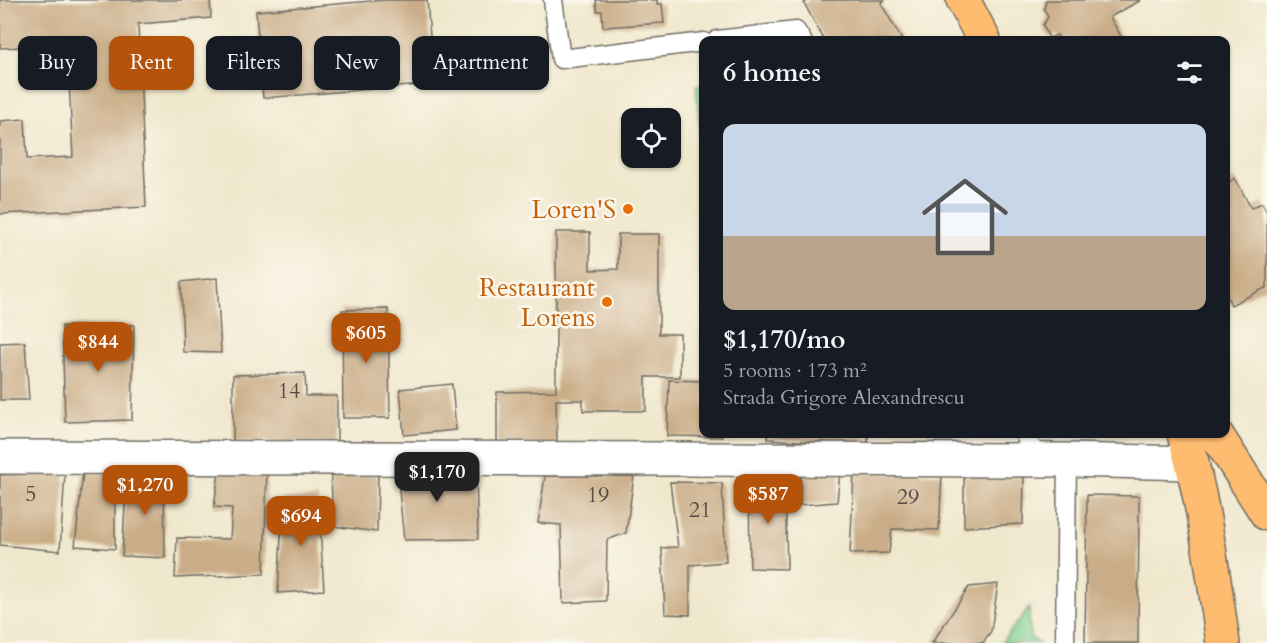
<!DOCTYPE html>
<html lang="en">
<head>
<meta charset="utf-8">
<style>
  body { margin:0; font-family:Cardo,serif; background:#242831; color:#f1f3f6; height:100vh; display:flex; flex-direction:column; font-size:22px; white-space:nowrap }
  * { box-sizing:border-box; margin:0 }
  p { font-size:20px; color:#9ea1a6 }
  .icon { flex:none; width:33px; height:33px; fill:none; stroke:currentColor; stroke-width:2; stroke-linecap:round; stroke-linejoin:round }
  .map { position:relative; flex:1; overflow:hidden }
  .details { position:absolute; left:699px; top:36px; width:531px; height:402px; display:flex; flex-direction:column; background:#171b24; border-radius:12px; box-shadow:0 2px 4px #0004 }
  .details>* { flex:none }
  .hud { position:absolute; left:18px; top:36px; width:570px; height:54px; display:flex; gap:12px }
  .controls { position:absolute; left:621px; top:108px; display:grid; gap:12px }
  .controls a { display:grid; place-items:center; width:60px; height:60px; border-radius:12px; background:#171b24; box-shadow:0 2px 4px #0004; font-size:30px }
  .price { position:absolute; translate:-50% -51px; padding:0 14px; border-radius:12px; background:#b45309; color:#fff; font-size:20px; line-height:39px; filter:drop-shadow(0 2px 3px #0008) }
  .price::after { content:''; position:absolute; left:50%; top:36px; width:18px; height:14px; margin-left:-9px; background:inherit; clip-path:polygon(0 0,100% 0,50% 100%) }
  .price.active { background:#222; color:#fff }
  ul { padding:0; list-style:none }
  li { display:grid; align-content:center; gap:12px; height:318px; padding:0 24px }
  li span { display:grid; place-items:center; height:186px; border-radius:12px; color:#555 }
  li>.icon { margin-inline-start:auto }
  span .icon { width:108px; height:108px; fill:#fffc; stroke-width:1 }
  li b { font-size:26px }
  h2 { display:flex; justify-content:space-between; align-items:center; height:72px; padding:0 24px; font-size:26px }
  .pill { padding:0 21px; border-radius:12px; background:#171b24; box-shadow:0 2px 4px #0004; font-size:21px; line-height:54px }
  .pill.active { background:#b45309; color:#fff }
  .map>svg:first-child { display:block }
  .green { fill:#83d191; stroke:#577e5e; stroke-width:1.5 }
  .building { fill:#caad88 }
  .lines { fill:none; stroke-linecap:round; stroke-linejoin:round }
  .lane-casing { stroke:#706d64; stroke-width:21 }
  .street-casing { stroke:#706d64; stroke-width:36 }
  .primary-casing { stroke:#706d64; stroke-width:36 }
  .lane { stroke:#fff; stroke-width:18 }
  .street { stroke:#fff; stroke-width:33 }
  .primary { stroke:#fdbc6f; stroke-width:33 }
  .food-dot { fill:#e8710a; stroke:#fbf7ec; stroke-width:2 }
  .labels { text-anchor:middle; stroke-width:5; stroke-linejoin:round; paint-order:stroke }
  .number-label { font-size:22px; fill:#534c42 }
  .food-label { font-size:26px; fill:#c56008; stroke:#fbf7ec; text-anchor:end }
</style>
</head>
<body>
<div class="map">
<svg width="1267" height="643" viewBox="0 0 1267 643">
  <rect width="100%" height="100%" fill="#fbf7ec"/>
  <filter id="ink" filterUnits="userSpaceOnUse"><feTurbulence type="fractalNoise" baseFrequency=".0167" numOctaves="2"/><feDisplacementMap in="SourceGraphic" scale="12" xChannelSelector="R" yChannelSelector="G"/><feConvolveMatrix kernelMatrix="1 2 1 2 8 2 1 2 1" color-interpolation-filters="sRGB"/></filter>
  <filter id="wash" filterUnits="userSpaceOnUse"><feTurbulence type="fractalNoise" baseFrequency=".008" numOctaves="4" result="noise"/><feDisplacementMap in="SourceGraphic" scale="24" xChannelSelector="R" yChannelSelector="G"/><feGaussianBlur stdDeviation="1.35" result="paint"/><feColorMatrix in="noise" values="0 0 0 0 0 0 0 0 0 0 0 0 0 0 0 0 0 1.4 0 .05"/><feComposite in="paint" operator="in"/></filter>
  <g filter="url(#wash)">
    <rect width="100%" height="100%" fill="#f0e8cd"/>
    <g class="green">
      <path d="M 703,85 L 704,85 L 703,159 L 696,86 Z"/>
      <path d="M 1029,608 L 1030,637 L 1040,643 L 1001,643 Z"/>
    </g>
    <g id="blocks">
      <g class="building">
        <path d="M 0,0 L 210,0 L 211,18 L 138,24 L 146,207 L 0,214 L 0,121 L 25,119 L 27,159 L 73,157 L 67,45 L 0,48 Z"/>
        <path d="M 383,0 L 427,0 L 434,84 L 263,98 L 256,11 Z"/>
        <path d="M 596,0 L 657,0 L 657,4 L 662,4 L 664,23 L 603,27 L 602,11 L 597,11 Z"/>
        <path d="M 809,0 L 885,0 L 881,3 L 902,40 L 824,40 L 804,3 Z"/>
        <path d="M 1046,0 L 1141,0 L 1110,17 L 1123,40 L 1060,40 L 1057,35 L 1049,38 L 1043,25 L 1048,17 L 1044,9 Z"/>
        <path d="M 1235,178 L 1251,208 L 1262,203 L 1267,212 L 1267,287 L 1231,305 L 1226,294 L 1226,184 Z"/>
        <path d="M 556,232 L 590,232 L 590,270 L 618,269 L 618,234 L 659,234 L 659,334 L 680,334 L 680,377 L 646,377 L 646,411 L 583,411 L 583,400 L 556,400 L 557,444 L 497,444 L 497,392 L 556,391 Z"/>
        <path d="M 217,278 L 221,353 L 183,352 L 181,282 Z"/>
        <path d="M 388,309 L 390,418 L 343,418 L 342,310 Z"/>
        <path d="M 134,325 L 132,420 L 65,422 L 62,326 Z"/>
        <path d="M 25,342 L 29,400 L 0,400 L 0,343 Z"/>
        <path d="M 305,373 L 306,396 L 337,396 L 337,444 L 233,441 L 233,375 Z"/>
        <path d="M 669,380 L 704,381 L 704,434 L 722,434 L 722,437 L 667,436 Z"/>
        <path d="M 452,384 L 456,430 L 404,435 L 400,389 Z"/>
        <path d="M 768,434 L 868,434 L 868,445 L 768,439 Z"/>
        <path d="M 396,461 L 476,472 L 478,539 L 404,540 Z"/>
        <path d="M 267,470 L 264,574 L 175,578 L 177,538 L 230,539 L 232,508 L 214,507 L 219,473 Z"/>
        <path d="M 83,472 L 115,474 L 115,549 L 75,546 Z"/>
        <path d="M 801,472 L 840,472 L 837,502 L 800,505 Z"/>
        <path d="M 65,473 L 60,551 L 0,545 L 0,475 Z"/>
        <path d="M 127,473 L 164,473 L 165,558 L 122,556 Z"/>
        <path d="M 854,473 L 942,474 L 939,530 L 892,529 L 889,553 L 850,554 Z"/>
        <path d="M 331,474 L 378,475 L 377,532 L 333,526 Z"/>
        <path d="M 964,474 L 1024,477 L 1023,524 L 964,527 Z"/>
        <path d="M 545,476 L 634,476 L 626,533 L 607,540 L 606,601 L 563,603 L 561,525 L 538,523 Z"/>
        <path d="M 749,480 L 785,482 L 787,569 L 750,568 Z"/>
        <path d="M 670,482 L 722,483 L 726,562 L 690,565 L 690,615 L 665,614 L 662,548 L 678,547 Z"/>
        <path d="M 1087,495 L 1139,496 L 1138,643 L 1085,643 Z"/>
        <path d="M 318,497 L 324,590 L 278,593 L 283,499 Z"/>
        <path d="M 998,584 L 991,631 L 983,643 L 932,643 L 969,587 Z"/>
      </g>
    </g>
  </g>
  <g filter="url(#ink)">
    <use href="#blocks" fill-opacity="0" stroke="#706d64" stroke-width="1.5"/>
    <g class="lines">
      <g class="lane-casing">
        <g id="lane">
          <path d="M 553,0 L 561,59 L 704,42"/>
          <path d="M 717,40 L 796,31 L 802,40"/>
          <path d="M 1024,434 L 1039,460"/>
          <path d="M 1065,643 L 1067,460"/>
        </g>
      </g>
      <g class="street-casing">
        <path id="street" d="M 0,457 L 1067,460 L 1192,463"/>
      </g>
      <g class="primary-casing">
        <g id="primary">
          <path d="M 963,0 L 984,40"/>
          <path d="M 1184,434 C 1204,501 1213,573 1223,643"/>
          <path d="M 1216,434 L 1267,514"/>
        </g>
      </g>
      <use href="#lane" class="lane"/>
      <use href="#street" class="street"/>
      <use href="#primary" class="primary"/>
    </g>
  </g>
  <g class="food-dot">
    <circle cx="628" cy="209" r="6"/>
    <circle cx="607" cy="302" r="6"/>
  </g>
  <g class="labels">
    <g class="number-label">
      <text x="289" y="398">14</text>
      <text x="31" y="501">5</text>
      <text x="598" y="502">19</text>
      <text x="908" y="504">29</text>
      <text x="700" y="517">21</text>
    </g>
    <g class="food-label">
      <text x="616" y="218">Loren'S</text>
      <text x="595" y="296">Restaurant<tspan x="595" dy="30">Lorens</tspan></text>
    </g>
  </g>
</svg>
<div class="controls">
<a><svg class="icon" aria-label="locate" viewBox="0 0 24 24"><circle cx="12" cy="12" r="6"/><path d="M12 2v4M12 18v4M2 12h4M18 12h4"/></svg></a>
</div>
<b class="price" style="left:366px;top:364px">$605</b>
<b class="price" style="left:98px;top:373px">$844</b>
<b class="price active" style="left:437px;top:503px">$1,170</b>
<b class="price" style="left:145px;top:516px">$1,270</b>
<b class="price" style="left:768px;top:525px">$587</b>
<b class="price" style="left:301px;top:547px">$694</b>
<div class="hud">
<a class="pill">Buy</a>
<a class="pill active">Rent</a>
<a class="pill">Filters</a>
<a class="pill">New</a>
<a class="pill">Apartment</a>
</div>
<section class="details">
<h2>6 homes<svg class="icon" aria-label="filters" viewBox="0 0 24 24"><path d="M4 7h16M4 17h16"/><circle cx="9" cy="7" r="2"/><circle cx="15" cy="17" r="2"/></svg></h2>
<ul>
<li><span style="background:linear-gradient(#c9d6e8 60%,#b9a48a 0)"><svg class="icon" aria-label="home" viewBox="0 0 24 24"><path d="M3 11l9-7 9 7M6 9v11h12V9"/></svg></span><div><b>$1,170/mo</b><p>5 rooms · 173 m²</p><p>Strada Grigore Alexandrescu</p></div></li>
</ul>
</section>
</div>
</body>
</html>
